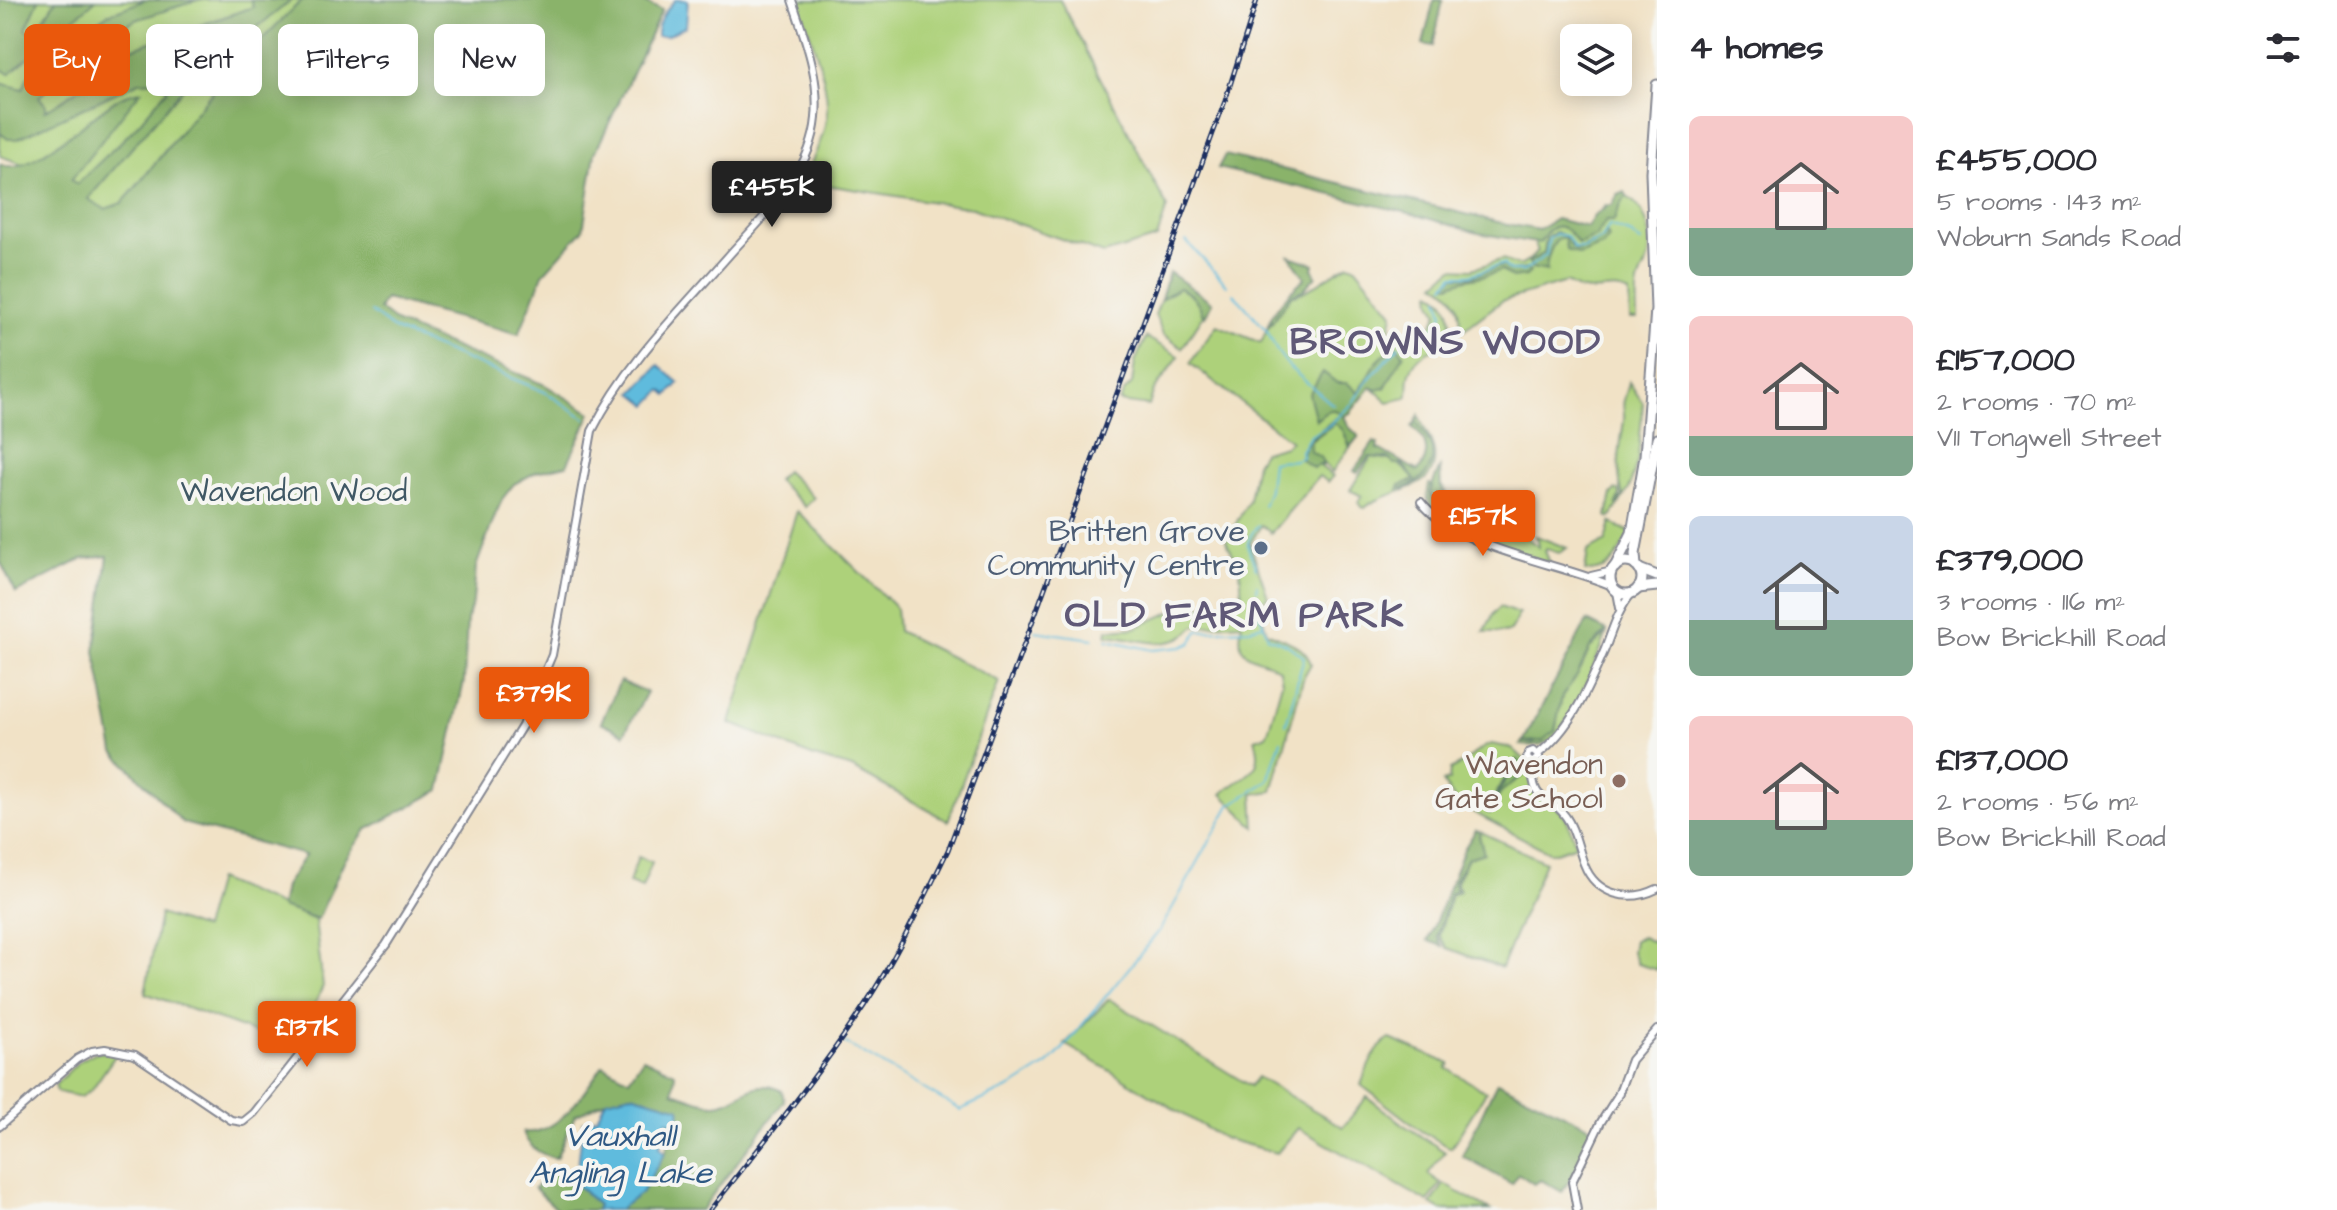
<!DOCTYPE html>
<html lang="en">
<head>
<meta charset="utf-8">
<style>
  body { margin:0; font-family:"Architects Daughter",sans-serif; background:#f2f2f3; color:#2b2b33; height:100vh; display:flex; flex-direction:column; font-size:30px; white-space:nowrap }
  * { box-sizing:border-box; margin:0 }
  p { font-size:26px; color:#7c7c81 }
  .icon { flex:none; width:44px; height:44px; fill:none; stroke:currentColor; stroke-width:2; stroke-linecap:round; stroke-linejoin:round }
  .map { position:relative; flex:1; overflow:hidden }
  .side { display:flex; flex-direction:column; background:#fff; width:680px }
  .side>* { flex:none }
  .top-card { position:absolute; left:24px; top:24px; width:760px; height:72px; display:flex; gap:16px }
  .tools { position:absolute; left:1560px; top:24px; display:grid; gap:16px }
  .tools a { display:grid; place-items:center; width:72px; height:72px; border-radius:12px; background:#fff; box-shadow:0 4px 20px #0003; font-size:40px }
  .price { position:absolute; translate:-50% -68px; padding:0 18px; border-radius:8px; background:#ea580c; color:#fff; font-size:26px; line-height:52px; filter:drop-shadow(0 2px 4px #0008) }
  .price::after { content:''; position:absolute; left:50%; top:48px; width:24px; height:18px; margin-left:-12px; background:inherit; clip-path:polygon(0 0,100% 0,50% 100%) }
  .price.current { background:#222; color:#fff }
  ul { padding:0; list-style:none }
  li { display:flex; align-items:center; gap:24px; height:200px; padding:0 32px }
  li span { display:grid; place-items:center; flex:none; width:224px; height:160px; border-radius:12px; color:#555 }
  li>.icon { margin-inline-start:auto }
  span .icon { width:96px; height:96px; fill:#fffc; stroke-width:1 }
  li b { font-size:34px }
  h2 { display:flex; justify-content:space-between; align-items:center; height:96px; padding:0 32px; font-size:34px }
  .tag { padding:0 28px; border-radius:12px; background:#fff; box-shadow:0 4px 20px #0003; font-size:28px; line-height:72px }
  .tag.current { background:#ea580c; color:#fff }
  main { display:flex; flex:1; min-height:0 }
  .map>svg:first-child { display:block }
  .green { fill:#add17a; stroke:#64806c; stroke-width:2; fill-rule:evenodd }
  .forest { fill:#8ab36a; stroke:#527164; stroke-width:2 }
  .water { fill:#5fbbdd; stroke:#3d759e; stroke-width:2 }
  .lines { fill:none; stroke-linecap:round; stroke-linejoin:round }
  .stream { stroke:#5fbbdd; stroke-width:2 }
  .tertiary-casing { stroke:#868892; stroke-width:10 }
  .trunk-casing { stroke:#868892; stroke-width:13 }
  .tertiary { stroke:#fff; stroke-width:6 }
  .trunk { stroke:#fff; stroke-width:9 }
  .rail-casing { stroke:#1b2f5e; stroke-width:5 }
  .rail { stroke:#f6f6f2; stroke-width:2; stroke-dasharray:6; stroke-linecap:butt }
  .service-dot { fill:#5c6f8a; stroke:#f6f6f2; stroke-width:3 }
  .education-dot { fill:#8d6e63; stroke:#f6f6f2; stroke-width:3 }
  .labels { text-anchor:middle; stroke-width:8; stroke-linejoin:round; paint-order:stroke }
  .park-label { font-size:30px; fill:#405865; stroke:#f6f6f2 }
  .service-label { font-size:30px; fill:#4e5e75; stroke:#f6f6f2; text-anchor:end }
  .education-label { font-size:30px; fill:#785e54; stroke:#f6f6f2; text-anchor:end }
  .water-label { font-size:32px; font-style:italic; fill:#2f5984; stroke:#f6f6f2 }
  .district-label { font-size:38px; font-weight:bold; letter-spacing:2px; fill:#605977; stroke:#f6f6f2 }
</style>
</head>
<body>
<main>
<div class="map">
<svg width="1657" height="1210" viewBox="0 0 1657 1210">
  <rect width="100%" height="100%" fill="#f6f6f2"/>
  <filter id="ink" filterUnits="userSpaceOnUse"><feTurbulence type="fractalNoise" baseFrequency=".0125" numOctaves="2"/><feDisplacementMap in="SourceGraphic" scale="16" xChannelSelector="R" yChannelSelector="G"/><feConvolveMatrix kernelMatrix="1 2 1 2 8 2 1 2 1" color-interpolation-filters="sRGB"/></filter>
  <filter id="wash" filterUnits="userSpaceOnUse"><feTurbulence type="fractalNoise" baseFrequency=".006" numOctaves="4" result="noise"/><feDisplacementMap in="SourceGraphic" scale="32" xChannelSelector="R" yChannelSelector="G"/><feGaussianBlur stdDeviation="1.8" result="paint"/><feColorMatrix in="noise" values="0 0 0 0 0 0 0 0 0 0 0 0 0 0 0 0 0 1.4 0 .05"/><feComposite in="paint" operator="in"/></filter>
  <g filter="url(#wash)">
    <rect width="100%" height="100%" fill="#f1e2c6"/>
    <g class="green">
      <path d="M 0,0 L 303,0 L 226,75 L 123,203 L 96,213 L 37,169 L 0,156 Z"/>
      <path d="M 798,0 L 1060,0 L 1167,207 L 1157,238 L 1104,254 L 972,208 L 801,181 C 813,162 829,127 827,104 C 826,73 808,30 798,0 Z"/>
      <path d="M 1618,194 C 1643,199 1653,230 1649,256 C 1647,265 1641,272 1639,280 C 1635,292 1637,307 1637,319 L 1630,319 L 1629,293 C 1612,282 1589,301 1566,282 L 1502,301 L 1461,332 C 1461,309 1458,294 1436,283 L 1453,268 L 1472,269 L 1503,259 C 1522,270 1523,266 1538,251 L 1535,245 L 1539,230 L 1556,219 L 1587,227 L 1606,205 L 1613,206 Z"/>
      <path d="M 1349,264 L 1355,266 L 1393,313 L 1388,342 L 1418,327 L 1432,325 L 1438,313 L 1432,302 L 1431,292 C 1455,302 1451,324 1451,346 C 1433,346 1416,355 1410,373 C 1407,381 1410,390 1407,398 L 1388,402 L 1371,387 L 1350,413 L 1344,416 L 1343,430 L 1350,447 L 1332,472 L 1324,464 L 1321,467 L 1333,476 L 1328,482 L 1319,476 L 1271,533 L 1261,525 L 1250,544 L 1268,597 L 1258,603 L 1267,632 C 1284,640 1305,645 1311,664 L 1304,676 L 1272,791 L 1253,794 L 1255,827 L 1222,794 C 1242,774 1267,775 1255,739 L 1266,736 L 1268,732 L 1282,682 L 1280,670 C 1254,652 1234,663 1242,623 L 1195,626 C 1169,655 1141,638 1107,635 L 1108,630 L 1135,628 L 1175,610 L 1242,601 L 1240,568 L 1226,541 L 1249,500 L 1256,463 L 1263,452 L 1285,446 L 1291,441 L 1190,363 L 1217,325 L 1261,343 L 1267,329 L 1292,295 C 1307,294 1332,273 1349,264 Z"/>
      <path d="M 1179,288 C 1193,294 1199,301 1203,316 L 1182,348 L 1163,334 L 1155,315 L 1161,299 Z"/>
      <path d="M 1146,337 L 1179,356 L 1153,392 L 1149,406 L 1119,402 L 1125,391 L 1132,384 L 1135,362 Z"/>
      <path d="M 1629,382 L 1643,403 L 1638,459 L 1629,489 L 1610,518 L 1607,516 L 1612,494 L 1616,490 L 1619,491 L 1620,496 L 1616,505 L 1623,497 C 1615,468 1620,449 1624,420 C 1625,413 1622,406 1624,400 C 1626,393 1628,389 1629,382 Z"/>
      <path d="M 1419,415 C 1422,428 1432,438 1434,451 C 1440,494 1386,488 1365,508 L 1361,507 L 1358,502 L 1362,496 L 1350,490 L 1371,457 C 1393,459 1402,464 1415,480 L 1400,485 L 1402,489 C 1441,476 1434,449 1416,421 Z"/>
      <path d="M 786,471 L 814,498 L 805,507 L 777,480 Z"/>
      <path d="M 1429,484 L 1432,485 L 1430,492 L 1435,504 L 1454,511 L 1451,502 L 1441,490 L 1441,485 L 1449,497 L 1461,506 L 1460,508 L 1479,517 L 1480,513 L 1493,519 L 1490,520 L 1493,527 L 1510,536 L 1508,525 L 1522,530 L 1520,533 L 1539,547 L 1538,540 L 1534,535 L 1567,548 L 1559,553 L 1547,549 L 1545,551 L 1550,563 C 1522,554 1446,533 1431,508 C 1427,501 1427,492 1429,484 Z"/>
      <path d="M 797,511 L 896,608 L 898,631 L 999,681 L 948,821 L 852,768 L 814,757 L 730,723 Z"/>
      <path d="M 1611,523 L 1630,532 C 1620,552 1611,575 1585,571 L 1588,551 L 1606,541 Z"/>
      <path d="M 1500,607 L 1519,614 C 1506,642 1510,630 1484,632 L 1494,613 Z"/>
      <path d="M 1606,635 C 1597,660 1569,730 1547,742 C 1539,746 1529,746 1521,745 L 1523,742 L 1533,743 L 1555,731 L 1562,696 L 1581,668 L 1590,648 Z"/>
      <path d="M 1491,744 L 1512,748 L 1525,760 L 1533,784 L 1566,817 L 1576,845 L 1556,852 L 1549,852 L 1463,807 L 1456,801 L 1443,782 L 1449,780 L 1450,770 C 1466,763 1475,750 1491,744 ZM 1512,765 L 1524,765 L 1525,774 L 1502,790 L 1490,813 L 1487,810 Z"/>
      <path d="M 1481,832 L 1545,862 L 1501,968 L 1447,948 L 1439,935 L 1451,895 L 1460,891 L 1456,882 L 1468,858 L 1483,853 L 1479,836 Z"/>
      <path d="M 638,857 L 652,862 L 642,888 L 629,883 Z"/>
      <path d="M 217,879 L 315,920 L 323,986 L 295,1047 L 145,993 L 160,914 L 203,929 Z"/>
      <path d="M 1642,937 L 1657,944 L 1657,970 L 1637,964 L 1632,952 L 1634,940 Z"/>
      <path d="M 1109,999 L 1250,1086 L 1257,1077 L 1343,1127 L 1367,1097 L 1404,1125 L 1445,1152 L 1428,1174 L 1441,1183 L 1428,1202 L 1298,1128 L 1277,1153 L 1223,1138 L 1065,1044 Z"/>
      <path d="M 1390,1039 L 1450,1064 L 1447,1068 L 1486,1092 L 1451,1148 L 1421,1131 L 1361,1085 C 1367,1069 1374,1048 1390,1039 Z"/>
      <path d="M 96,1052 L 117,1053 L 92,1089 L 81,1097 L 57,1092 L 55,1085 L 78,1062 Z"/>
      <path d="M 1444,1184 L 1490,1210 L 1441,1210 L 1431,1204 Z"/>
    </g>
    <g class="forest">
      <path d="M 0,0 L 39,0 L 26,29 L 33,35 L 56,0 L 96,0 L 9,74 L 0,68 Z"/>
      <path d="M 145,0 L 198,0 L 136,20 L 98,42 L 39,97 L 46,105 L 45,111 L 82,87 L 128,50 L 253,7 L 251,0 L 292,0 L 190,80 L 88,199 L 105,209 L 122,203 L 138,185 L 226,75 L 302,0 L 638,0 L 662,10 L 595,153 L 583,230 L 543,274 L 519,334 L 385,299 L 379,309 L 397,323 L 545,385 L 591,413 L 567,465 L 536,472 L 514,484 L 503,498 L 496,513 L 476,567 L 473,601 L 467,620 L 464,681 L 440,790 L 366,830 L 344,861 L 318,919 L 281,907 L 285,886 L 305,855 L 183,823 L 114,752 L 95,651 L 108,556 L 82,559 L 16,593 L 0,561 L 0,164 C 28,180 95,110 123,96 C 128,94 135,92 141,91 L 71,180 L 77,184 L 134,129 L 167,90 L 163,81 L 139,82 L 17,139 L 8,139 L 0,133 L 0,83 L 23,89 L 28,76 L 72,39 L 108,14 Z"/>
      <path d="M 1434,0 L 1443,0 L 1433,46 L 1423,44 Z"/>
      <path d="M 1225,155 L 1502,223 L 1539,230 L 1556,219 L 1587,227 L 1594,216 L 1609,205 L 1612,205 L 1617,196 L 1625,192 L 1627,196 L 1620,205 L 1614,221 L 1606,221 L 1596,237 L 1578,244 C 1567,226 1554,217 1541,242 L 1536,243 L 1478,233 L 1413,214 L 1218,168 Z"/>
      <path d="M 1556,232 L 1567,237 L 1572,247 L 1576,250 L 1603,239 L 1606,232 L 1609,238 L 1603,246 L 1580,255 L 1566,250 L 1565,238 L 1560,238 C 1552,243 1545,261 1547,271 L 1531,268 L 1529,262 L 1544,253 L 1546,238 Z"/>
      <path d="M 1290,256 L 1314,264 L 1313,269 L 1316,276 L 1303,290 L 1291,295 L 1267,329 C 1271,310 1290,291 1305,278 Z"/>
      <path d="M 1503,265 L 1510,271 L 1527,269 L 1530,272 L 1526,276 L 1512,278 L 1501,270 C 1485,279 1465,276 1450,285 L 1446,284 L 1454,276 L 1470,276 Z"/>
      <path d="M 1169,272 L 1213,303 L 1205,316 C 1196,303 1198,296 1179,288 L 1161,299 Z"/>
      <path d="M 1395,344 L 1404,354 L 1385,388 L 1377,390 L 1371,387 L 1350,413 L 1344,416 L 1349,427 L 1359,436 L 1350,447 L 1343,430 L 1335,423 L 1311,441 L 1310,451 L 1321,458 L 1323,464 L 1313,468 L 1301,459 C 1303,439 1326,427 1341,414 C 1331,405 1325,413 1316,420 L 1309,394 L 1323,372 L 1337,383 L 1347,383 L 1358,392 L 1377,362 Z"/>
      <path d="M 1416,421 C 1421,429 1430,440 1432,449 C 1436,471 1417,486 1398,489 L 1400,485 L 1415,480 L 1402,464 L 1394,464 L 1388,458 L 1369,457 L 1357,473 L 1354,471 L 1374,442 L 1378,444 L 1377,448 L 1418,471 C 1431,456 1428,439 1412,427 Z"/>
      <path d="M 1440,468 L 1441,490 L 1455,512 C 1426,500 1426,496 1440,468 Z"/>
      <path d="M 1587,621 L 1607,631 L 1590,648 L 1577,676 L 1562,696 L 1555,731 L 1542,741 L 1523,742 Z"/>
      <path d="M 620,681 L 647,692 L 624,734 L 601,722 Z"/>
      <path d="M 1517,759 L 1524,765 L 1525,774 L 1502,791 L 1489,813 L 1487,812 Z"/>
      <path d="M 1476,830 L 1481,832 L 1479,836 L 1484,853 L 1468,858 L 1454,882 L 1457,890 L 1450,894 L 1437,936 L 1442,946 L 1428,941 L 1464,849 Z"/>
      <path d="M 643,1058 L 675,1073 L 673,1092 C 683,1095 707,1105 716,1104 C 740,1102 752,1075 782,1091 L 784,1101 L 701,1210 L 618,1210 L 665,1153 L 671,1136 L 663,1132 L 666,1121 L 679,1108 L 631,1094 L 607,1100 L 575,1115 L 556,1158 C 541,1155 528,1147 523,1132 C 559,1136 584,1092 603,1065 L 629,1079 Z"/>
      <path d="M 1497,1082 L 1595,1129 L 1583,1158 L 1562,1192 L 1541,1180 L 1534,1184 L 1519,1174 L 1512,1184 L 1462,1156 Z"/>
      <path d="M 552,1173 L 561,1174 L 560,1180 L 576,1184 L 598,1205 L 596,1210 L 558,1210 L 534,1188 Z"/>
    </g>
    <g class="water">
      <path d="M 675,0 L 688,0 L 686,26 L 666,36 L 657,36 C 656,23 666,10 675,0 Z"/>
      <path d="M 659,365 L 679,383 L 668,395 L 662,390 L 648,405 L 633,393 Z"/>
      <path d="M 631,1094 L 680,1108 L 678,1123 L 666,1121 L 660,1146 L 665,1153 L 641,1193 L 618,1210 L 596,1210 L 598,1205 L 576,1184 L 583,1122 L 597,1117 L 606,1100 Z"/>
    </g>
    <g class="lines">
      <g class="stream">
        <path d="M 1186,241 L 1227,285"/>
        <path d="M 1445,285 L 1454,275 L 1470,275 L 1503,264 L 1510,271 L 1524,271 L 1546,255 L 1549,239 L 1556,234 L 1567,236 L 1574,248 L 1584,248 L 1602,239 L 1609,226 L 1629,233 L 1641,242"/>
        <path d="M 1234,294 L 1267,331 L 1277,351 L 1290,368 L 1333,405"/>
        <path d="M 371,312 L 395,330 L 545,392 L 585,418"/>
        <path d="M 1404,342 L 1419,332 L 1435,329 L 1443,314 L 1439,298"/>
        <path d="M 1263,506 L 1269,489 L 1272,462 C 1284,458 1292,464 1302,457 L 1301,451 L 1310,436 L 1328,426 L 1352,404 L 1366,382 L 1399,346"/>
        <path d="M 1256,568 C 1248,546 1242,545 1258,525"/>
        <path d="M 1256,590 L 1257,585"/>
        <path d="M 1255,602 L 1268,637 L 1286,644 L 1304,657 L 1286,724"/>
        <path d="M 1035,631 L 1094,639"/>
        <path d="M 1107,640 L 1153,650 L 1182,647 L 1191,643 L 1198,631 L 1250,629 L 1262,625"/>
        <path d="M 845,1043 L 960,1110 L 1015,1085 L 1048,1064 L 1061,1051 L 1160,930 L 1230,805 L 1268,781 L 1281,740"/>
      </g>
    </g>
  </g>
  <g filter="url(#ink)">
    <g class="lines">
      <g class="tertiary-casing">
        <g id="tertiary">
          <path d="M 1421,502 C 1458,550 1557,562 1612,586"/>
          <path d="M 1591,576 L 1612,571"/>
          <path d="M 1617,592 L 1620,608"/>
          <path d="M 1538,754 C 1571,729 1589,687 1605,649 C 1613,628 1618,610 1632,593"/>
          <path d="M 1532,763 L 1539,757 L 1533,751 L 1528,753 L 1527,758 L 1532,763 C 1532,808 1549,792 1566,817 C 1576,831 1578,849 1584,864 C 1596,895 1629,903 1657,889"/>
          <path d="M 0,1126 L 77,1059 L 92,1051 L 105,1049 L 135,1055 L 231,1120 L 243,1122 L 254,1113 L 386,945 L 522,726 L 552,655 L 592,431 C 626,363 681,310 730,254 C 765,215 811,174 816,118 C 820,76 805,39 792,0"/>
          <path d="M 1577,1210 L 1572,1182 L 1601,1122 L 1618,1095 L 1631,1060 L 1657,1030"/>
        </g>
      </g>
      <g class="trunk-casing">
        <g id="trunk">
          <circle cx="1626" cy="578" r="16"/>
          <path d="M 1636,566 L 1635,554 L 1657,439"/>
          <path d="M 1615,567 L 1632,533 L 1645,456 L 1656,309 L 1651,172 L 1657,85"/>
          <path d="M 1639,569 L 1657,576"/>
          <path d="M 1638,588 L 1657,586"/>
        </g>
      </g>
      <use href="#tertiary" class="tertiary"/>
      <use href="#trunk" class="trunk"/>
      <g class="rail-casing">
        <path id="rail" d="M 710,1210 C 763,1143 817,1077 864,1006 C 897,956 922,903 948,850 L 1225,101 L 1257,0"/>
      </g>
      <use href="#rail" class="rail"/>
    </g>
  </g>
  <circle class="service-dot" cx="1261" cy="548" r="8"/>
  <circle class="education-dot" cx="1619" cy="781" r="8"/>
  <g class="labels">
    <g class="park-label">
      <text x="294" y="501">Wavendon Wood</text>
    </g>
    <g class="service-label">
      <text x="1245" y="541">Britten Grove<tspan x="1245" dy="34">Community Centre</tspan></text>
    </g>
    <g class="education-label">
      <text x="1603" y="774">Wavendon<tspan x="1603" dy="34">Gate School</tspan></text>
    </g>
    <g class="water-label">
      <text x="620" y="1146">Vauxhall<tspan x="620" dy="37">Angling Lake</tspan></text>
    </g>
    <g class="district-label">
      <text x="1446" y="354">BROWNS WOOD</text>
      <text x="1235" y="627">OLD FARM PARK</text>
    </g>
  </g>
</svg>
<div class="tools">
<a><svg class="icon" aria-label="layers" viewBox="0 0 24 24"><path d="M12 4l9 5-9 5-9-5zM3 14l9 5 9-5"/></svg></a>
</div>
<b class="price current" style="left:772px;top:229px">£455K</b>
<b class="price" style="left:1483px;top:558px">£157K</b>
<b class="price" style="left:534px;top:735px">£379K</b>
<b class="price" style="left:307px;top:1069px">£137K</b>
<div class="top-card">
<a class="tag current">Buy</a>
<a class="tag">Rent</a>
<a class="tag">Filters</a>
<a class="tag">New</a>
</div>
</div>
<section class="side">
<h2>4 homes<svg class="icon" aria-label="filters" viewBox="0 0 24 24"><path d="M4 7h16M4 17h16"/><circle cx="9" cy="7" r="2"/><circle cx="15" cy="17" r="2"/></svg></h2>
<ul>
<li><span style="background:linear-gradient(#f6c9c9 70%,#7fa58c 0)"><svg class="icon" aria-label="home" viewBox="0 0 24 24"><path d="M3 11l9-7 9 7M6 9v11h12V9"/></svg></span><div><b>£455,000</b><p>5 rooms · 143 m²</p><p>Woburn Sands Road</p></div></li>
<li><span style="background:linear-gradient(#f6c9c9 75%,#7fa58c 0)"><svg class="icon" aria-label="home" viewBox="0 0 24 24"><path d="M3 11l9-7 9 7M6 9v11h12V9"/></svg></span><div><b>£157,000</b><p>2 rooms · 70 m²</p><p>V11 Tongwell Street</p></div></li>
<li><span style="background:linear-gradient(#c9d6e8 65%,#7fa58c 0)"><svg class="icon" aria-label="home" viewBox="0 0 24 24"><path d="M3 11l9-7 9 7M6 9v11h12V9"/></svg></span><div><b>£379,000</b><p>3 rooms · 116 m²</p><p>Bow Brickhill Road</p></div></li>
<li><span style="background:linear-gradient(#f6c9c9 65%,#7fa58c 0)"><svg class="icon" aria-label="home" viewBox="0 0 24 24"><path d="M3 11l9-7 9 7M6 9v11h12V9"/></svg></span><div><b>£137,000</b><p>2 rooms · 56 m²</p><p>Bow Brickhill Road</p></div></li>
</ul>
</section>
</main>
</body>
</html>
